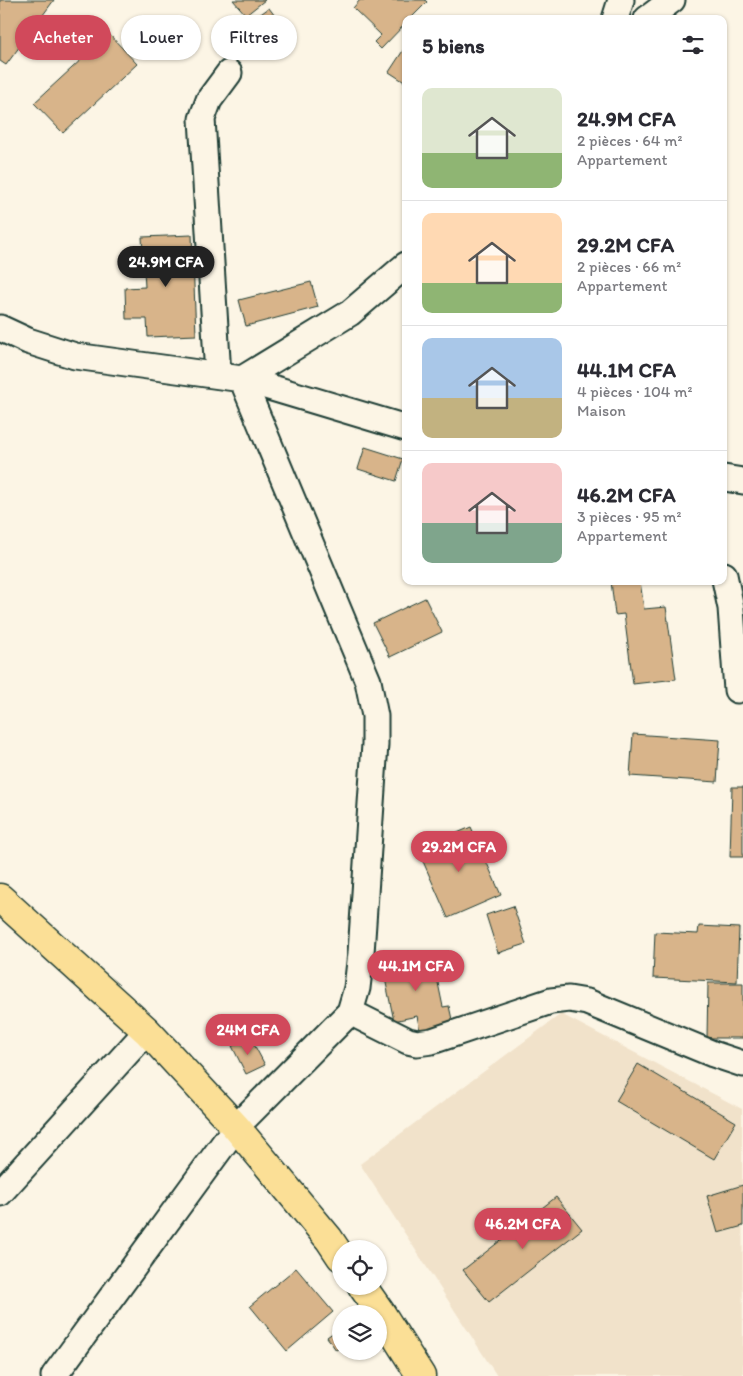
<!DOCTYPE html>
<html lang="fr">
<head>
<meta charset="utf-8">
<style>
  body { margin:0; font-family:Itim,sans-serif; background:#f7f7f7; color:#2b2b33; height:100vh; display:flex; flex-direction:column; font-size:19px; white-space:nowrap }
  * { box-sizing:border-box; margin:0 }
  p { font-size:16px; color:#7c7c81 }
  .icon { flex:none; width:28px; height:28px; fill:none; stroke:currentColor; stroke-width:2; stroke-linecap:round; stroke-linejoin:round }
  .map { position:relative; flex:1; overflow:hidden }
  .sheet { position:absolute; left:402px; top:15px; width:325px; height:570px; display:flex; flex-direction:column; background:#fff; border-radius:10px; box-shadow:0 1px 4px #0004 }
  .sheet>* { flex:none }
  .guide { position:absolute; left:15px; top:15px; width:312px; height:45px; display:flex; gap:10px }
  .tools { position:absolute; left:332px; top:1240px; display:grid; gap:10px }
  .tools a { display:grid; place-items:center; width:55px; height:55px; border-radius:50%; background:#fff; box-shadow:0 1px 4px #0004; font-size:25px }
  .price { position:absolute; translate:-50% -42px; padding:0 11px; border-radius:18px; background:#d1495b; color:#fff; font-size:16px; line-height:32px; filter:drop-shadow(0 1px 2px #0008) }
  .price::after { content:''; position:absolute; left:50%; top:30px; width:15px; height:11px; margin-left:-8px; background:inherit; clip-path:polygon(0 0,100% 0,50% 100%) }
  .price.active { background:#222; color:#fff }
  ul { padding:0; list-style:none }
  li { display:flex; align-items:center; gap:15px; height:125px; padding:0 20px }
  li+li { border-top:1px solid #e1e1e2 }
  li span { display:grid; place-items:center; flex:none; width:140px; height:100px; border-radius:10px; color:#555 }
  li>.icon { margin-inline-start:auto }
  span .icon { width:60px; height:60px; fill:#fffc; stroke-width:1 }
  li b { font-size:21px }
  h2 { display:flex; justify-content:space-between; align-items:center; height:60px; padding:0 20px; font-size:21px }
  .pill { padding:0 18px; border-radius:22px; background:#fff; box-shadow:0 1px 4px #0004; font-size:18px; line-height:45px }
  .pill.active { background:#d1495b; color:#fff }
  .map>svg:first-child { display:block }
  .built { fill:#f1e2ca }
  .building { fill:#d8b48a; stroke:#1f3d34 }
  .lines { fill:none; stroke-linecap:round; stroke-linejoin:round }
  .minor-casing { stroke:#1f3d34; stroke-width:29 }
  .highway-casing { stroke:#1f3d34; stroke-width:31 }
  .minor { stroke:#fcf5e5; stroke-width:25 }
  .highway { stroke:#fbdf96; stroke-width:28 }
</style>
</head>
<body>
<div class="map">
<svg width="743" height="1376" viewBox="0 0 743 1376">
  <rect width="100%" height="100%" fill="#fcf5e5"/>
  <filter id="ink" filterUnits="userSpaceOnUse"><feTurbulence type="fractalNoise" baseFrequency=".02" numOctaves="2"/><feDisplacementMap in="SourceGraphic" scale="10" xChannelSelector="R" yChannelSelector="G"/><feConvolveMatrix kernelMatrix="1 2 1 2 8 2 1 2 1" color-interpolation-filters="sRGB"/></filter>
  <g filter="url(#ink)">
    <path class="built" d="M 561,1014 L 742,1109 L 743,1376 L 497,1376 L 360,1164 Z"/>
    <g class="building">
      <path d="M 0,0 L 54,0 L 6,65 L 0,61 Z"/>
      <path d="M 233,0 L 265,0 L 246,15 Z"/>
      <path d="M 360,0 L 425,0 L 427,2 L 410,19 L 406,19 L 406,23 L 381,49 L 374,42 L 381,35 L 353,8 Z"/>
      <path d="M 269,8 L 290,36 L 264,59 L 237,31 Z"/>
      <path d="M 109,34 L 137,64 L 63,133 L 34,103 Z"/>
      <path d="M 406,46 L 406,83 L 389,72 Z"/>
      <path d="M 192,235 L 196,335 L 148,337 L 147,319 L 126,319 L 125,288 L 145,287 L 142,237 Z"/>
      <path d="M 311,282 L 318,307 L 246,326 L 239,300 Z"/>
      <path d="M 365,447 L 403,459 L 396,481 L 358,469 Z"/>
      <path d="M 611,581 L 640,581 L 644,609 L 666,607 L 676,679 L 633,684 L 624,614 L 615,615 Z"/>
      <path d="M 425,598 L 442,632 L 390,657 L 373,623 Z"/>
      <path d="M 633,734 L 720,740 L 717,782 L 630,776 Z"/>
      <path d="M 732,787 L 743,787 L 743,857 L 730,857 Z"/>
      <path d="M 471,827 L 501,895 L 448,918 L 418,850 Z"/>
      <path d="M 513,906 L 526,944 L 498,953 L 486,915 Z"/>
      <path d="M 699,926 L 739,928 L 737,982 L 653,978 L 655,932 L 698,934 Z"/>
      <path d="M 432,954 L 443,1007 L 449,1006 L 453,1024 L 420,1031 L 417,1016 L 394,1021 L 382,964 Z"/>
      <path d="M 708,983 L 743,983 L 743,1038 L 707,1038 Z"/>
      <path d="M 250,1037 L 265,1065 L 246,1074 L 232,1046 Z"/>
      <path d="M 638,1064 L 736,1122 L 714,1159 L 616,1101 Z"/>
      <path d="M 743,1185 L 743,1226 L 718,1233 L 707,1196 Z"/>
      <path d="M 556,1197 L 582,1229 L 489,1302 L 463,1270 Z"/>
      <path d="M 296,1268 L 333,1312 L 287,1351 L 250,1306 Z"/>
      <path d="M 341,1327 L 341,1347 L 336,1350 L 327,1337 Z"/>
    </g>
    <g class="lines">
      <g class="minor-casing">
        <g id="minor">
          <path d="M 615,19 L 621,0"/>
          <path d="M 647,19 L 672,0"/>
          <path d="M 0,328 L 28,341 L 75,356 L 242,379 L 406,428"/>
          <path d="M 218,375 L 202,119 L 209,100 L 229,73"/>
          <path d="M 724,478 L 743,481"/>
          <path d="M 724,575 L 731,608 L 737,690"/>
          <path d="M 350,1012 L 408,1041 L 417,1043 L 432,1041 L 551,1001 L 569,999 L 587,1002 L 713,1054 L 743,1064"/>
          <path d="M 0,1193 L 147,1031"/>
          <path d="M 54,1376 L 236,1127 L 350,1012 L 357,988 L 361,953 L 375,744 L 375,716 L 368,681 L 242,379 L 350,313 L 406,265"/>
        </g>
      </g>
      <g class="highway-casing">
        <g id="highway">
          <path d="M 0,898 L 147,1031 L 236,1127 L 329,1239 L 341,1257"/>
          <path d="M 362,1286 L 381,1313 L 421,1376"/>
        </g>
      </g>
      <use href="#minor" class="minor"/>
      <use href="#highway" class="highway"/>
    </g>
  </g>
</svg>
<div class="tools">
<a><svg class="icon" aria-label="locate" viewBox="0 0 24 24"><circle cx="12" cy="12" r="6"/><path d="M12 2v4M12 18v4M2 12h4M18 12h4"/></svg></a>
<a><svg class="icon" aria-label="layers" viewBox="0 0 24 24"><path d="M12 4l9 5-9 5-9-5zM3 14l9 5 9-5"/></svg></a>
</div>
<b class="price active" style="left:166px;top:288px">24.9M CFA</b>
<b class="price" style="left:459px;top:873px">29.2M CFA</b>
<b class="price" style="left:416px;top:992px">44.1M CFA</b>
<b class="price" style="left:248px;top:1056px">24M CFA</b>
<b class="price" style="left:523px;top:1250px">46.2M CFA</b>
<div class="guide">
<a class="pill active">Acheter</a>
<a class="pill">Louer</a>
<a class="pill">Filtres</a>
</div>
<section class="sheet">
<h2>5 biens<svg class="icon" aria-label="filters" viewBox="0 0 24 24"><path d="M4 7h16M4 17h16"/><circle cx="9" cy="7" r="2"/><circle cx="15" cy="17" r="2"/></svg></h2>
<ul>
<li><span style="background:linear-gradient(#dfe7d0 65%,#8fb573 0)"><svg class="icon" aria-label="home" viewBox="0 0 24 24"><path d="M3 11l9-7 9 7M6 9v11h12V9"/></svg></span><div><b>24.9M CFA</b><p>2 pièces · 64 m²</p><p>Appartement</p></div></li>
<li><span style="background:linear-gradient(#ffd9b3 70%,#8fb573 0)"><svg class="icon" aria-label="home" viewBox="0 0 24 24"><path d="M3 11l9-7 9 7M6 9v11h12V9"/></svg></span><div><b>29.2M CFA</b><p>2 pièces · 66 m²</p><p>Appartement</p></div></li>
<li><span style="background:linear-gradient(#a9c7e8 60%,#c2b280 0)"><svg class="icon" aria-label="home" viewBox="0 0 24 24"><path d="M3 11l9-7 9 7M6 9v11h12V9"/></svg></span><div><b>44.1M CFA</b><p>4 pièces · 104 m²</p><p>Maison</p></div></li>
<li><span style="background:linear-gradient(#f6c9c9 60%,#7fa58c 0)"><svg class="icon" aria-label="home" viewBox="0 0 24 24"><path d="M3 11l9-7 9 7M6 9v11h12V9"/></svg></span><div><b>46.2M CFA</b><p>3 pièces · 95 m²</p><p>Appartement</p></div></li>
</ul>
</section>
</div>
</body>
</html>
